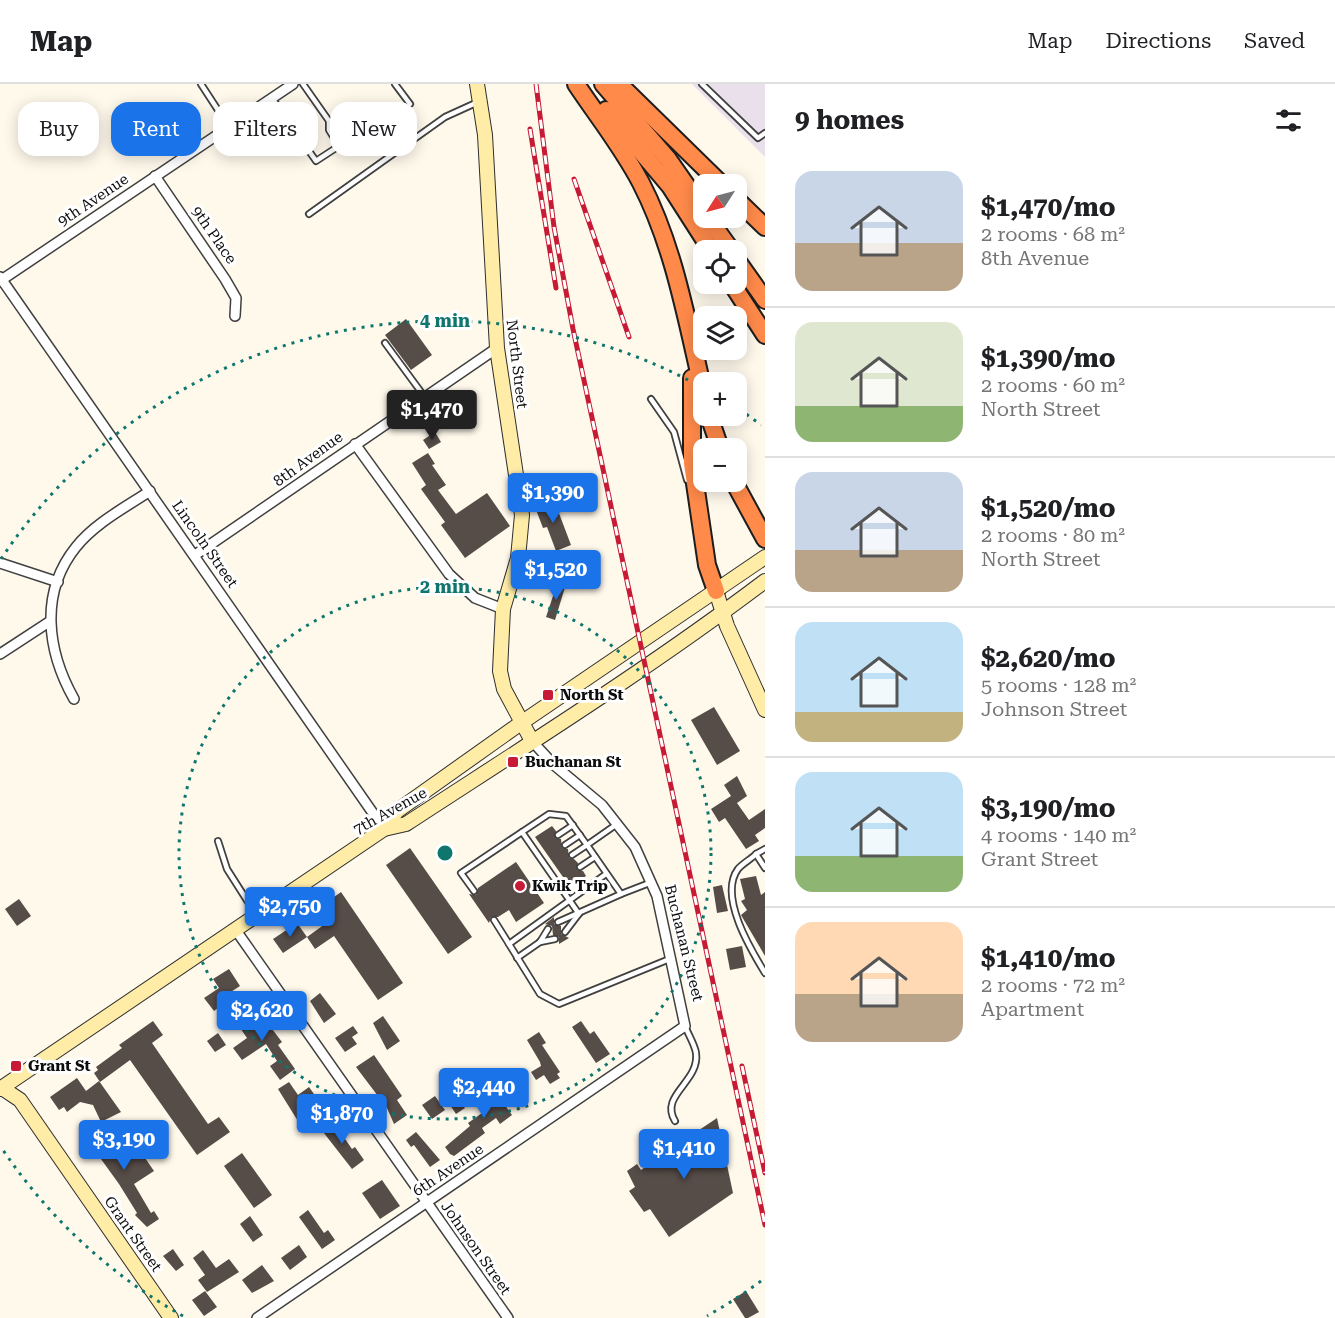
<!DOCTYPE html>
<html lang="en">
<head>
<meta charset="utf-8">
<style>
  body { margin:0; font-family:"Roboto Serif",serif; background:#f2f2f2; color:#202124; height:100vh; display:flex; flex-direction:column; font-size:22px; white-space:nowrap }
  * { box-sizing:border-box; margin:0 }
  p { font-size:20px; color:#757577 }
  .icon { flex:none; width:33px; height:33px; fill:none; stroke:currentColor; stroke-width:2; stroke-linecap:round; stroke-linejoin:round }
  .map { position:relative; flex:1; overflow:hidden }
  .drawer { display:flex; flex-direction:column; background:#fff; width:570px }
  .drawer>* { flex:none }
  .guide { position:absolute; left:18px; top:18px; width:570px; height:54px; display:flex; gap:12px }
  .needle { width:39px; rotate:234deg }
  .controls { position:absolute; left:693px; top:90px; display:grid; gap:12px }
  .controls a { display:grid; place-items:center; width:54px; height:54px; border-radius:12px; background:#fff; box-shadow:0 3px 15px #0003; font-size:30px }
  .price { position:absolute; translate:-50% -51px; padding:0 14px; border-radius:6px; background:#1a73e8; color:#fff; font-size:20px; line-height:39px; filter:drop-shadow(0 2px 3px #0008) }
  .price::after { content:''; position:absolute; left:50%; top:36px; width:18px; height:14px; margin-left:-9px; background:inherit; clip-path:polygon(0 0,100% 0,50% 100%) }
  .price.selected { background:#222; color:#fff }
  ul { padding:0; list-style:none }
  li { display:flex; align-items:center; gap:18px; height:150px; padding:0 30px }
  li+li { border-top:2px solid #e0e0e0 }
  li span { display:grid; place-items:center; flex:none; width:168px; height:120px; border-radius:18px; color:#555 }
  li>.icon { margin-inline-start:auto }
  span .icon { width:72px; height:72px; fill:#fffc; stroke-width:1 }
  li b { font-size:26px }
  h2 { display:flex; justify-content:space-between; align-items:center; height:72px; padding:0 30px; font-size:26px }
  .chip { padding:0 21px; border-radius:18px; background:#fff; box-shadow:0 3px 15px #0003; font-size:21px; line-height:54px }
  .chip.selected { background:#1a73e8; color:#fff }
  header { display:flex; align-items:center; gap:36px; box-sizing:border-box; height:84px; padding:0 30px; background:#fff; border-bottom:2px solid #e0e0e0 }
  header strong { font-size:28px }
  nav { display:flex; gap:33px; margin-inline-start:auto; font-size:21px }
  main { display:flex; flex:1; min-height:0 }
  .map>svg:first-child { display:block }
  .industrial { fill:#eae0ec }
  .building { fill:#564c48 }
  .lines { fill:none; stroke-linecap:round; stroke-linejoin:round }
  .lane-casing { stroke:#404040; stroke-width:8 }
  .street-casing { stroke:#404040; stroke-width:12 }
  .secondary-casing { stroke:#2f2f2f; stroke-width:16 }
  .highway-casing { stroke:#1e1e1e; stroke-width:20 }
  .lane { stroke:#fff; stroke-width:4.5 }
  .street { stroke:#fff; stroke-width:9 }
  .secondary { stroke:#ffeca7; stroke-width:14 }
  .highway { stroke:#ff8a4a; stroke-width:16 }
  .rail-casing { stroke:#c71a35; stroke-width:5 }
  .rail { stroke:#fff; stroke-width:3; stroke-dasharray:9; stroke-linecap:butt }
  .ring { fill:none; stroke:#0f766e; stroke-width:3; stroke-dasharray:3 6 }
  .poi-dot { fill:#c71a35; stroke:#fff; stroke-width:2 }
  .labels { text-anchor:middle; stroke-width:6; stroke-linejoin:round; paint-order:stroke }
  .street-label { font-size:15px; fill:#0d0d0d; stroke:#fff }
  .poi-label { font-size:15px; font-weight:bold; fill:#0d0d0d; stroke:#fff; text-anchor:start }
  .centre { fill:#0f766e; stroke:#fff; stroke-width:3 }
  .ring-label { font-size:18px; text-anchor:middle; font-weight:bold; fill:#0f766e; stroke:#fff; stroke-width:6; stroke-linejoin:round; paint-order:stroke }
</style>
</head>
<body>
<header>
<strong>Map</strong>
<nav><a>Map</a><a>Directions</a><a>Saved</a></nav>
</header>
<main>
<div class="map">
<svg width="765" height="1234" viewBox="0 0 765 1234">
  <rect width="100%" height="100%" fill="#fff9ec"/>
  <path class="industrial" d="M 692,0 L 765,0 L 765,73 Z"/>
  <g class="building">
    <path d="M 406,235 L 432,271 L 411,286 L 385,251 Z"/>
    <path d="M 435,348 L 441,358 L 429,365 L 423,356 Z"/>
    <path d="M 428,369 L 435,380 L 432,381 L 446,401 L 438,406 L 456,430 L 487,409 L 510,442 L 465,474 L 441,441 L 445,438 L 421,405 L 426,401 L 412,379 Z"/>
    <path d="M 554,416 L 571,461 L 556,467 L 547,443 L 543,444 L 535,423 Z"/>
    <path d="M 558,497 L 566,500 L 555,536 L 546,533 Z"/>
    <path d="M 714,623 L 740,667 L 717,681 L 691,636 Z"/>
    <path d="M 737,692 L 747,712 L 737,719 L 749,736 L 765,725 L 765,744 L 755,751 L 759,757 L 746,765 L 725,734 L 719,738 L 711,725 L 731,712 L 724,701 Z"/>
    <path d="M 552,742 L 556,747 L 555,754 L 561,755 L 562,764 L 568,765 L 569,774 L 574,775 L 578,779 L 577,786 L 583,787 L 586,792 L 570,803 L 535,753 Z"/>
    <path d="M 410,764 L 472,853 L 448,870 L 386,781 Z"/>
    <path d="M 516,778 L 544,819 L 516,838 L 509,826 L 498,833 L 491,833 L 489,839 L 469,810 L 476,811 L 478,804 Z"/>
    <path d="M 756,792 L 761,811 L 765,808 L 765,872 L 741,831 L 747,826 L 741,817 L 745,815 L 740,795 Z"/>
    <path d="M 722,801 L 728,827 L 717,829 L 713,803 Z"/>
    <path d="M 341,808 L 403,899 L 378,916 L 334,852 L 315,865 L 307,853 L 325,840 L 316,826 Z"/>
    <path d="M 19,815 L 31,832 L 17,842 L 5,825 Z"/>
    <path d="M 554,833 L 554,840 L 561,842 L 561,850 L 569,854 L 559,860 L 559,853 L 553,851 L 552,842 L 545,840 Z"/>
    <path d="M 297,839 L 307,853 L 283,869 L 273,855 Z"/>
    <path d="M 742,862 L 746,883 L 730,886 L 726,865 Z"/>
    <path d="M 229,885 L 240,902 L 220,915 L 223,920 L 214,927 L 204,914 L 219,904 L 213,895 Z"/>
    <path d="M 320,909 L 336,930 L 324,939 L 310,917 Z"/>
    <path d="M 256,924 L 282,958 L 278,961 L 295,985 L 280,996 L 270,982 L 277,977 L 266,960 L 242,976 L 233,964 L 247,954 L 236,938 Z"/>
    <path d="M 383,932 L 400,957 L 387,966 L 373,939 Z"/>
    <path d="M 153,937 L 163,951 L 152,959 L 208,1040 L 219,1033 L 230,1048 L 197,1071 L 130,976 L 100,998 L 94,989 L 98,986 L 96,983 L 122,964 L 119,961 Z"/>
    <path d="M 581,937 L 590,950 L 594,947 L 610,970 L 596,979 L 572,943 Z"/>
    <path d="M 353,942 L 358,949 L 352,953 L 357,960 L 345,968 L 335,954 Z"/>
    <path d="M 539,948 L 546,959 L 542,961 L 560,988 L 557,990 L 560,994 L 550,1000 L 544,991 L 536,996 L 531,988 L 541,982 L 540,978 L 527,956 Z"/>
    <path d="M 218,949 L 226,961 L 215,968 L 207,957 Z"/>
    <path d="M 374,971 L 402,1012 L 397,1016 L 407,1031 L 394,1040 L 387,1024 L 356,983 Z"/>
    <path d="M 77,994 L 86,1007 L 99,997 L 121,1028 L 101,1038 L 93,1021 L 80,1018 L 67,1028 L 64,1023 L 59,1026 L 50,1013 Z"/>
    <path d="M 508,997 L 516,1007 L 502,1017 L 512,1031 L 500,1040 L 496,1034 L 482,1044 L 485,1049 L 454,1072 L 450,1070 L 445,1063 L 470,1042 L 468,1039 L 489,1024 L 482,1014 Z"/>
    <path d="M 289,998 L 298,1011 L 309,1003 L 314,1010 L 309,1014 L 313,1019 L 303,1026 L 310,1036 L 301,1042 L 278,1005 Z"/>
    <path d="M 435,1012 L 445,1026 L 432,1035 L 422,1021 Z"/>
    <path d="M 459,1015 L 465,1024 L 456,1030 L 450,1021 Z"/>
    <path d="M 717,1034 L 733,1109 L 669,1153 L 650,1125 L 644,1128 L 629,1107 L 635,1103 L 627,1087 L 637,1080 L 641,1086 L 661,1072 L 658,1067 L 671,1059 L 674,1063 Z"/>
    <path d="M 332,1036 L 352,1065 L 355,1063 L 364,1076 L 352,1085 L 320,1044 Z"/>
    <path d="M 91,1038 L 119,1073 L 136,1061 L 154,1087 L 134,1100 L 151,1129 L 154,1127 L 159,1135 L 147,1143 L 135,1131 L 137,1129 L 119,1100 L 80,1046 Z"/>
    <path d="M 416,1048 L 440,1076 L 430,1083 L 414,1061 L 411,1063 L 406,1056 Z"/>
    <path d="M 242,1069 L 272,1111 L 254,1124 L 224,1082 Z"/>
    <path d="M 382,1096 L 400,1122 L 380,1135 L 362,1109 Z"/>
    <path d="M 308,1126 L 324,1149 L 328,1146 L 335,1156 L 322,1165 L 299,1133 Z"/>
    <path d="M 250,1132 L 263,1151 L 253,1158 L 240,1140 Z"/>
    <path d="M 299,1161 L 307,1173 L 290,1186 L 281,1174 Z"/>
    <path d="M 173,1165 L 184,1181 L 176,1187 L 163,1172 Z"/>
    <path d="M 203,1166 L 216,1184 L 229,1175 L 239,1188 L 207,1208 L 198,1196 L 205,1191 L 193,1174 Z"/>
    <path d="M 262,1181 L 274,1197 L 252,1209 L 242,1196 Z"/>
    <path d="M 205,1207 L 217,1223 L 204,1232 L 192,1216 Z"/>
    <path d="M 746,1207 L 759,1228 L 748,1234 L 745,1234 L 733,1215 Z"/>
  </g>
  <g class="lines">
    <g class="lane-casing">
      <g id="lane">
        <path d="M 201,0 L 229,43"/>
        <path d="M 395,0 L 410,20"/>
        <path d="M 702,0 L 758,54 L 765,49"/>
        <path d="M 272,14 L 316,77 L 339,62 L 329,46 L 329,37 L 303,0"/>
        <path d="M 309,130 L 445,33 L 478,18"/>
        <path d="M 385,259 L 424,312"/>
        <path d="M 651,315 L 674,348 L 687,396"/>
        <path d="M 617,740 L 587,761 L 621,810 L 652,798"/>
        <path d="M 558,751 L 573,741"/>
        <path d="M 218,757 L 227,785 L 255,829"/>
        <path d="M 565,761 L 580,751"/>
        <path d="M 765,765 L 756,770 L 765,784"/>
        <path d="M 756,770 C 751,775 742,780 738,785 C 718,812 751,866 765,889"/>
        <path d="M 572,771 L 587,761 L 566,732 L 549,730 L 522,748 L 579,830"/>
        <path d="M 580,783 L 595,773"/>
        <path d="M 606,790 L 509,860 L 540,910 L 559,920 L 672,874"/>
        <path d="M 474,807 L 461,789 L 522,748"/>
        <path d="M 494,836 L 509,860"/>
        <path d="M 558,838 L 621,810"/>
        <path d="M 565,848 L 578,831"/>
        <path d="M 540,858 L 555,855"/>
        <path d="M 517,874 L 540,858 L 548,845"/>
        <path d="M 675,1037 C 659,1011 700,998 696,969 C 695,961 688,950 685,942"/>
      </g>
    </g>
    <g class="street-casing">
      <g id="street">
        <path d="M 155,92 L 225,195 L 236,214 L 235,232"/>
        <path d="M 0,193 L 384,745"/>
        <path d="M 0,197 L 293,0"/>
        <path d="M 355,360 L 449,490 L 475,514 L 503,525"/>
        <path d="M 195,471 L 497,264"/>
        <path d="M 0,479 L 58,498"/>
        <path d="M 0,570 L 49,538"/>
        <path d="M 74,615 C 47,567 39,509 76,463 C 95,439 126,423 150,407"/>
        <path d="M 235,845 L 508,1234"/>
        <path d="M 257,1234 L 685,942 L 657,812 L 635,763 L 602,721 L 554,681 L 532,657"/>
      </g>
    </g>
    <g class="secondary-casing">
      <g id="secondary">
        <path d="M 477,0 L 485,51 L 497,264 L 522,431 L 518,474 L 503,525 L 500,587 L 504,605 L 532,657"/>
        <path d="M 716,507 L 727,542 L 765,626"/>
        <path d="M 384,745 L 397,727 L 521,639 L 765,473"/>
        <path d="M 2,1004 L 20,1016 L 171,1234"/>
        <path d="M 0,1005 L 384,745 L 406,740 C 527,661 650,584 765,497"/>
      </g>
    </g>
    <g class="highway-casing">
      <g id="highway">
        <path d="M 576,0 C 598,33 623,64 641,99 C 675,165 687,239 704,310"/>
        <path d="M 603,0 L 668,75 L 704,127"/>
        <path d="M 619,0 L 721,100"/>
        <path d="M 606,26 L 670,102 L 711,166"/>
        <path d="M 736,115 L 765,143"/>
        <path d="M 708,134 L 731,166"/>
        <path d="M 736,175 L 765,216"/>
        <path d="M 732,200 L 765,251"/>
        <path d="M 692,294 L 692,379 L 707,481 L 716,507"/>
        <path d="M 709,332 L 720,364"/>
        <path d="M 734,398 L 765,455"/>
      </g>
    </g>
    <use href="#lane" class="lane"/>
    <use href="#street" class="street"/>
    <use href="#secondary" class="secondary"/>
    <use href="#highway" class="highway"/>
    <g class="rail-casing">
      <g id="rail">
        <path d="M 536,0 L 554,143 L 573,245 L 765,1141"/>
        <path d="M 530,45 L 556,204"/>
        <path d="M 574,95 L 629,253"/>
        <path d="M 742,982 L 765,1089"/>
      </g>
    </g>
    <use href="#rail" class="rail"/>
  </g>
  <g class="ring">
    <circle cx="445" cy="769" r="266"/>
    <path d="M761 1197A532 532 0 0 1 707 1232M183 1232A532 532 0 0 1 1 1063M1 475A532 532 0 0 1 703 304M739 325A532 532 0 0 1 761 341"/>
  </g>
  <g class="poi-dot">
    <rect x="542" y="605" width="12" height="12" rx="3"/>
    <rect x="507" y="672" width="12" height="12" rx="3"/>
    <circle cx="520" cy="802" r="6"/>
    <rect x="10" y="976" width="12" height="12" rx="3"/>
  </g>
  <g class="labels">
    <g class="street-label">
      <text transform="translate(93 116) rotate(-34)" y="5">9th Avenue</text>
      <text transform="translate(214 151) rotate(55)" y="5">9th Place</text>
      <text transform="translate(517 280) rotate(83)" y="5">North Street</text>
      <text transform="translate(308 375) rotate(-36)" y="5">8th Avenue</text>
      <text transform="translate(205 460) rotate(55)" y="5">Lincoln Street</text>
      <text transform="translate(390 727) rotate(-29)" y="5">7th Avenue</text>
      <text transform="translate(684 859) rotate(76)" y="5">Buchanan Street</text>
      <text transform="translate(448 1086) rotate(-34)" y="5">6th Avenue</text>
      <text transform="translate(133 1150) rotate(55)" y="5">Grant Street</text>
      <text transform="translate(476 1164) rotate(55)" y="5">Johnson Street</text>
    </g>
    <g class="poi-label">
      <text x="560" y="616">North St</text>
      <text x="525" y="683">Buchanan St</text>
      <text x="532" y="807">Kwik Trip</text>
      <text x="28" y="987">Grant St</text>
    </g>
  </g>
  <circle cx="445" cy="769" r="9" class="centre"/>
  <g class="ring-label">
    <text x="445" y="243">4 min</text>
    <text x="445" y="509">2 min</text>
  </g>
</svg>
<div class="controls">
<a><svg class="needle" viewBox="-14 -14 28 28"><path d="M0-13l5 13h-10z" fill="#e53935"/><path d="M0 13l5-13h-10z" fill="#757577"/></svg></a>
<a><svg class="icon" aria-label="locate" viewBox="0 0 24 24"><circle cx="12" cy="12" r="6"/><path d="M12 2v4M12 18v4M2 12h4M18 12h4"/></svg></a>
<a><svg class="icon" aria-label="layers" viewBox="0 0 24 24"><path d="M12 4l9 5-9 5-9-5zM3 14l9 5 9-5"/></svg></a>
<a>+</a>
<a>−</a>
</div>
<b class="price selected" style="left:432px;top:357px">$1,470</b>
<b class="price" style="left:553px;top:440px">$1,390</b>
<b class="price" style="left:556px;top:517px">$1,520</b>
<b class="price" style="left:290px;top:854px">$2,750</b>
<b class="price" style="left:262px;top:958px">$2,620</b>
<b class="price" style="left:484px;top:1035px">$2,440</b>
<b class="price" style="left:342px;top:1061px">$1,870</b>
<b class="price" style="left:124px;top:1087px">$3,190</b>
<b class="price" style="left:684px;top:1096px">$1,410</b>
<div class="guide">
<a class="chip">Buy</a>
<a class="chip selected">Rent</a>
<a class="chip">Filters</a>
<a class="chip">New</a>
</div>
</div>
<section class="drawer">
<h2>9 homes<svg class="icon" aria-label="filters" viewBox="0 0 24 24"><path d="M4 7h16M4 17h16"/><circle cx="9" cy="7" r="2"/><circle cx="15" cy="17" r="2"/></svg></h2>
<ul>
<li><span style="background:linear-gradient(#c9d6e8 60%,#b9a48a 0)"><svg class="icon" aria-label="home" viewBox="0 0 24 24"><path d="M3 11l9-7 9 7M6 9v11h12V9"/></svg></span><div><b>$1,470/mo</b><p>2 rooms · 68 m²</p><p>8th Avenue</p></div></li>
<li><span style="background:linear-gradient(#dfe7d0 70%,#8fb573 0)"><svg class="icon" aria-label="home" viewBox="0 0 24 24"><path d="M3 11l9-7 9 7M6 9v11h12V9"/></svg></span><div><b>$1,390/mo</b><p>2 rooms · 60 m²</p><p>North Street</p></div></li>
<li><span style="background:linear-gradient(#c9d6e8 65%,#b9a48a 0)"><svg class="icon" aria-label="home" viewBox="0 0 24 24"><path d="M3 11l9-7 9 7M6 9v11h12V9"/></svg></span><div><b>$1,520/mo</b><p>2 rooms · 80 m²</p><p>North Street</p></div></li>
<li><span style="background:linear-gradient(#bfe0f5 75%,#c2b280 0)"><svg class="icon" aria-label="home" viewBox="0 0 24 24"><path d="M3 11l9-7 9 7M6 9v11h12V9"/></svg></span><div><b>$2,620/mo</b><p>5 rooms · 128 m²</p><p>Johnson Street</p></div></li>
<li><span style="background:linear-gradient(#bfe0f5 70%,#8fb573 0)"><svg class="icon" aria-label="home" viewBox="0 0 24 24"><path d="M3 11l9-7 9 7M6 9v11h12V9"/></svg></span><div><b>$3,190/mo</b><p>4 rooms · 140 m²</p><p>Grant Street</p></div></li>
<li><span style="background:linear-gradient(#ffd9b3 60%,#b9a48a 0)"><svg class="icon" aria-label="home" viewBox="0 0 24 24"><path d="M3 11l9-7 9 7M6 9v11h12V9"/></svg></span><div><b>$1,410/mo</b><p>2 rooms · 72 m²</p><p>Apartment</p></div></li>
</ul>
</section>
</main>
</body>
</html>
